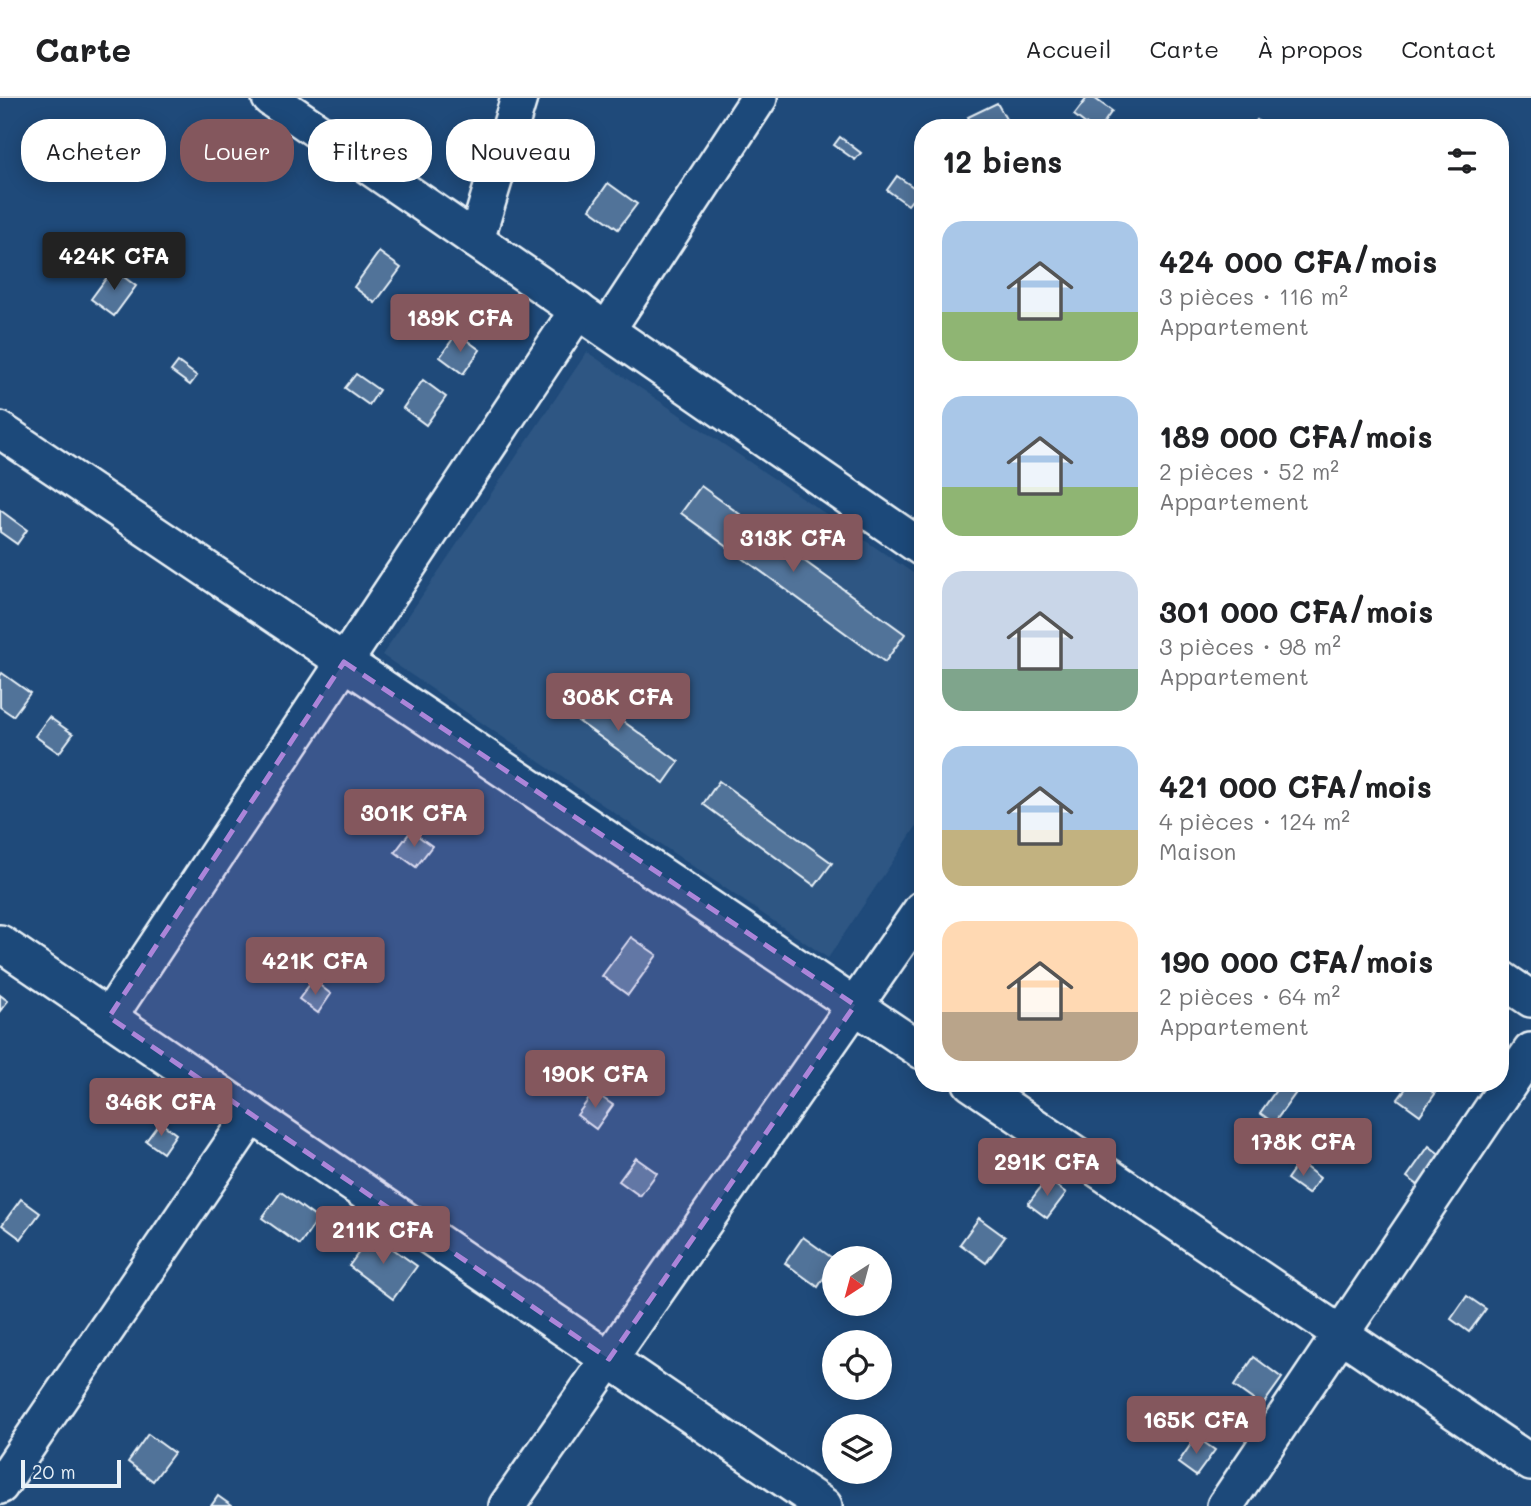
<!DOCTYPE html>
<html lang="fr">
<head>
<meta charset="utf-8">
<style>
  body { margin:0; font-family:Mali,sans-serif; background:#f2f2f2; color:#202124; height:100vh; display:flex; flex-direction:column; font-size:26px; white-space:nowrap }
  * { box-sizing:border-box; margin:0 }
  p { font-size:23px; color:#757577 }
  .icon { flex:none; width:38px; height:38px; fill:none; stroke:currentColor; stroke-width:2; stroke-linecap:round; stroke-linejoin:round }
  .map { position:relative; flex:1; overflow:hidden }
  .details { position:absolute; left:914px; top:21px; width:595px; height:973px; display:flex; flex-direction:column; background:#fff; border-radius:28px; box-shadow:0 4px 18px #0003 }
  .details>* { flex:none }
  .guide { position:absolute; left:21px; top:21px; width:665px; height:63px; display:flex; gap:14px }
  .needle { width:46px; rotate:216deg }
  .buttons { position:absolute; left:822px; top:1148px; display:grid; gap:14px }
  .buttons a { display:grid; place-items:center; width:70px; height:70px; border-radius:50%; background:#fff; box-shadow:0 4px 18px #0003; font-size:35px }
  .scale { position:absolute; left:21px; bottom:18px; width:100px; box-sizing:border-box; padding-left:7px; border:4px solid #e8f1f8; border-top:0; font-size:19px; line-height:24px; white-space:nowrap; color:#e8f1f8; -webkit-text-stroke:5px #1f4a7a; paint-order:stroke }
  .price { position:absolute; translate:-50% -60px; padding:0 16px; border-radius:7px; background:#84575d; color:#fff; font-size:23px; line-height:46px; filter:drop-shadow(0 2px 4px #0008) }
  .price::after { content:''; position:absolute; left:50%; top:42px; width:21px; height:16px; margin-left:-10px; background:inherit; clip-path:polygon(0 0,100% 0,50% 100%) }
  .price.current { background:#222; color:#fff }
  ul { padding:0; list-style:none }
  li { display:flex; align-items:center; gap:21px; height:175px; padding:0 28px }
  li span { display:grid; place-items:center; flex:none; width:196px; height:140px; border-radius:21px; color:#555 }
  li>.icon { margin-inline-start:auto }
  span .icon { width:84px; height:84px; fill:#fffc; stroke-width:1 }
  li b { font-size:30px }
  h2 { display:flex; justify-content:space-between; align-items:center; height:84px; padding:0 28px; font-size:30px }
  .chip { padding:0 24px; border-radius:28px; background:#fff; box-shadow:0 4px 18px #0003; font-size:24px; line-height:63px }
  .chip.current { background:#84575d; color:#fff }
  header { display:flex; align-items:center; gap:42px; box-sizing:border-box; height:98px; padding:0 35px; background:#fff; border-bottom:2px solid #e0e0e0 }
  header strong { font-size:33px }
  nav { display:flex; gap:38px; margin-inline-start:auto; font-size:24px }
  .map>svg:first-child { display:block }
  .built { fill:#2e5683 }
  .building { fill:#517399; stroke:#e8f1f8; stroke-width:2 }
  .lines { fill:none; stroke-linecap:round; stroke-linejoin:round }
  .street-casing { stroke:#e8f1f8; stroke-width:40 }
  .street { stroke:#1f4a7a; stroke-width:35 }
  .marked { fill:#ac85d9; fill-opacity:0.2; stroke:#ac85d9; stroke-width:5; stroke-dasharray:14 9; stroke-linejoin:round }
</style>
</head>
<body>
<header>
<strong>Carte</strong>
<nav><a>Accueil</a><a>Carte</a><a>À propos</a><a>Contact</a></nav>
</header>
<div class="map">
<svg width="1531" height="1408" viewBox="0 0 1531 1408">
  <rect width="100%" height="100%" fill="#1f4a7a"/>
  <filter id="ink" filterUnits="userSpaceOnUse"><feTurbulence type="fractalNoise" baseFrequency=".0143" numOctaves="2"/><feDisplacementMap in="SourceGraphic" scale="14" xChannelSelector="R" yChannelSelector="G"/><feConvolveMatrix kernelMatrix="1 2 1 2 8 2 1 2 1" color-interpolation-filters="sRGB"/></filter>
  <g filter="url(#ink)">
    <path class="built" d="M 587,254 L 922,481 L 922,720 L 828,860 L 382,557 Z"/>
    <g class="building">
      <path d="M 1087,0 L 1094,0 L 1112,13 L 1100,30 L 1091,30 L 1074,17 Z"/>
      <path d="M 997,5 L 1011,30 L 974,30 L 968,19 Z"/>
      <path d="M 1257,22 L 1265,30 L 1249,30 Z"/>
      <path d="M 840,39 L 861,55 L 855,62 L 834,47 Z"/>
      <path d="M 897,78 L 919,93 L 908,107 L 887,92 Z"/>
      <path d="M 608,85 L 637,106 L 618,131 L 590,111 Z"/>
      <path d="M 379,154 L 401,170 L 375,205 L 354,189 Z"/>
      <path d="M 113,171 L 136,188 L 114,218 L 91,201 Z"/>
      <path d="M 457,235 L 480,252 L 463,276 L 440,259 Z"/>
      <path d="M 178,264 L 197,278 L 190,287 L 171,273 Z"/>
      <path d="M 356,276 L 379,292 L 369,307 L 345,290 Z"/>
      <path d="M 423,282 L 446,299 L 426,327 L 403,310 Z"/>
      <path d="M 701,388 L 905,536 L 885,564 L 681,415 Z"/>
      <path d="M 0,412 L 27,432 L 17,446 L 0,434 Z"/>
      <path d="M 2,575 L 30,595 L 13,618 L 0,609 L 0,578 Z"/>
      <path d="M 572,586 L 679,664 L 664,685 L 556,607 Z"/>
      <path d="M 49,619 L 73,636 L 59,655 L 35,638 Z"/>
      <path d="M 719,683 L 832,765 L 815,788 L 703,706 Z"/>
      <path d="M 411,733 L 432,748 L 416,769 L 395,754 Z"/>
      <path d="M 631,839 L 657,857 L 628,897 L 602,878 Z"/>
      <path d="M 313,882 L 331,896 L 318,915 L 299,901 Z"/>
      <path d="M 0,897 L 8,903 L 0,913 Z"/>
      <path d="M 1281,985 L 1303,985 L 1274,1025 L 1260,1015 Z"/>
      <path d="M 1410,985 L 1421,985 L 1435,996 L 1420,1017 L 1398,1001 Z"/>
      <path d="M 594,994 L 613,1007 L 596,1031 L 577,1017 Z"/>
      <path d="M 160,1024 L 176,1036 L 163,1055 L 146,1043 Z"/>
      <path d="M 1429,1048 L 1459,1071 L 1437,1101 L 1407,1079 Z"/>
      <path d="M 636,1060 L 657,1075 L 640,1098 L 619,1083 Z"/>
      <path d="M 1299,1064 L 1320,1080 L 1308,1096 L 1287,1081 Z"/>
      <path d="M 1047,1081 L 1066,1095 L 1047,1120 L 1028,1106 Z"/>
      <path d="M 281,1094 L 318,1121 L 300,1147 L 262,1120 Z"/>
      <path d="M 21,1101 L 40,1115 L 21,1141 L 2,1127 Z"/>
      <path d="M 979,1120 L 1005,1139 L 986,1165 L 960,1146 Z"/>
      <path d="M 372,1136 L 417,1168 L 393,1201 L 349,1168 Z"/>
      <path d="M 803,1139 L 835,1162 L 818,1189 L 785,1165 Z"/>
      <path d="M 1467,1198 L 1486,1211 L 1469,1234 L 1451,1221 Z"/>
      <path d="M 1254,1259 L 1282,1280 L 1262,1308 L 1234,1288 Z"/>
      <path d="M 148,1336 L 174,1355 L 153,1383 L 128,1364 Z"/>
      <path d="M 1196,1339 L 1215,1352 L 1196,1378 L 1178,1365 Z"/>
      <path d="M 218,1398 L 232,1408 L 211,1408 Z"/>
    </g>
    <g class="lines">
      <g class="street-casing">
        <g id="street">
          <path d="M 270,0 L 922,450"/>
          <path d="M 476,142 L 519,0"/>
          <path d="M 607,232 L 759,0"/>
          <path d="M 0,332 L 922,953"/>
          <path d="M 0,845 L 824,1408"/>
          <path d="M 1500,880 L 1531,901"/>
          <path d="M 109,919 L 578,212"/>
          <path d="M 971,985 L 1531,1365"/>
          <path d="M 0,1388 L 252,1017"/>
          <path d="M 507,1408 L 922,811"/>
          <path d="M 1225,1408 L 1531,953"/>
        </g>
      </g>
      <use href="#street" class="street"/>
    </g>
  </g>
  <path class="marked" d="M 344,564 L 855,907 L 609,1261 L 109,919 Z"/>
</svg>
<div class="buttons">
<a><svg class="needle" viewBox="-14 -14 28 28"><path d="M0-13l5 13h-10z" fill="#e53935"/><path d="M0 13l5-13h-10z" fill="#757577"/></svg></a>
<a><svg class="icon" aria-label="locate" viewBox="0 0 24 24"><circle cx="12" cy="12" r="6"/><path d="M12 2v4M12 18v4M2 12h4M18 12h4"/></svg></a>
<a><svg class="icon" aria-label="layers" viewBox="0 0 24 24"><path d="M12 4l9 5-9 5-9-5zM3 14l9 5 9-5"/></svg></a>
</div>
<div class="scale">20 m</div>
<b class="price current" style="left:114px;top:194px">424K CFA</b>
<b class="price" style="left:460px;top:256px">189K CFA</b>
<b class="price" style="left:793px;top:476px">313K CFA</b>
<b class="price" style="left:618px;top:635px">308K CFA</b>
<b class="price" style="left:414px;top:751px">301K CFA</b>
<b class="price" style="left:315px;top:899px">421K CFA</b>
<b class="price" style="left:595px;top:1012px">190K CFA</b>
<b class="price" style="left:161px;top:1040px">346K CFA</b>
<b class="price" style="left:1303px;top:1080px">178K CFA</b>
<b class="price" style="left:1047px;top:1100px">291K CFA</b>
<b class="price" style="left:383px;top:1168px">211K CFA</b>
<b class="price" style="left:1196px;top:1358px">165K CFA</b>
<div class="guide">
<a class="chip">Acheter</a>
<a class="chip current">Louer</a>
<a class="chip">Filtres</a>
<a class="chip">Nouveau</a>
</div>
<section class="details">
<h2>12 biens<svg class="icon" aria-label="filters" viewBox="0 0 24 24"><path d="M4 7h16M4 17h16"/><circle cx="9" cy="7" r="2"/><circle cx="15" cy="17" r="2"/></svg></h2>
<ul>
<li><span style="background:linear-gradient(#a9c7e8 65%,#8fb573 0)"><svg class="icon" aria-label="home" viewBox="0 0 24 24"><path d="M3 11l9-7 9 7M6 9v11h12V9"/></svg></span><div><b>424 000 CFA/mois</b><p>3 pièces · 116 m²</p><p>Appartement</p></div></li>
<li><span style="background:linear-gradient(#a9c7e8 65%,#8fb573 0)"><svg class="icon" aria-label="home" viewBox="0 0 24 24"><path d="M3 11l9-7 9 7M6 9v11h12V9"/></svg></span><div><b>189 000 CFA/mois</b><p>2 pièces · 52 m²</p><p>Appartement</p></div></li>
<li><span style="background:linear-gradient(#c9d6e8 70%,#7fa58c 0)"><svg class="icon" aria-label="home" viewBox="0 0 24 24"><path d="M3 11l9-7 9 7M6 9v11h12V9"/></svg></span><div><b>301 000 CFA/mois</b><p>3 pièces · 98 m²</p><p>Appartement</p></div></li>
<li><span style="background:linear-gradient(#a9c7e8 60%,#c2b280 0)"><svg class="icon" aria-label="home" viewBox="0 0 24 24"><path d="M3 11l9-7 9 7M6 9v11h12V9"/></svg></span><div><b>421 000 CFA/mois</b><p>4 pièces · 124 m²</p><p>Maison</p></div></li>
<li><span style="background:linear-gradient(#ffd9b3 65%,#b9a48a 0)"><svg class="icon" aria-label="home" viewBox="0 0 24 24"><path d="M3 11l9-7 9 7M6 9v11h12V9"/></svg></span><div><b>190 000 CFA/mois</b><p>2 pièces · 64 m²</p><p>Appartement</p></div></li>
</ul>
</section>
</div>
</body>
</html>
